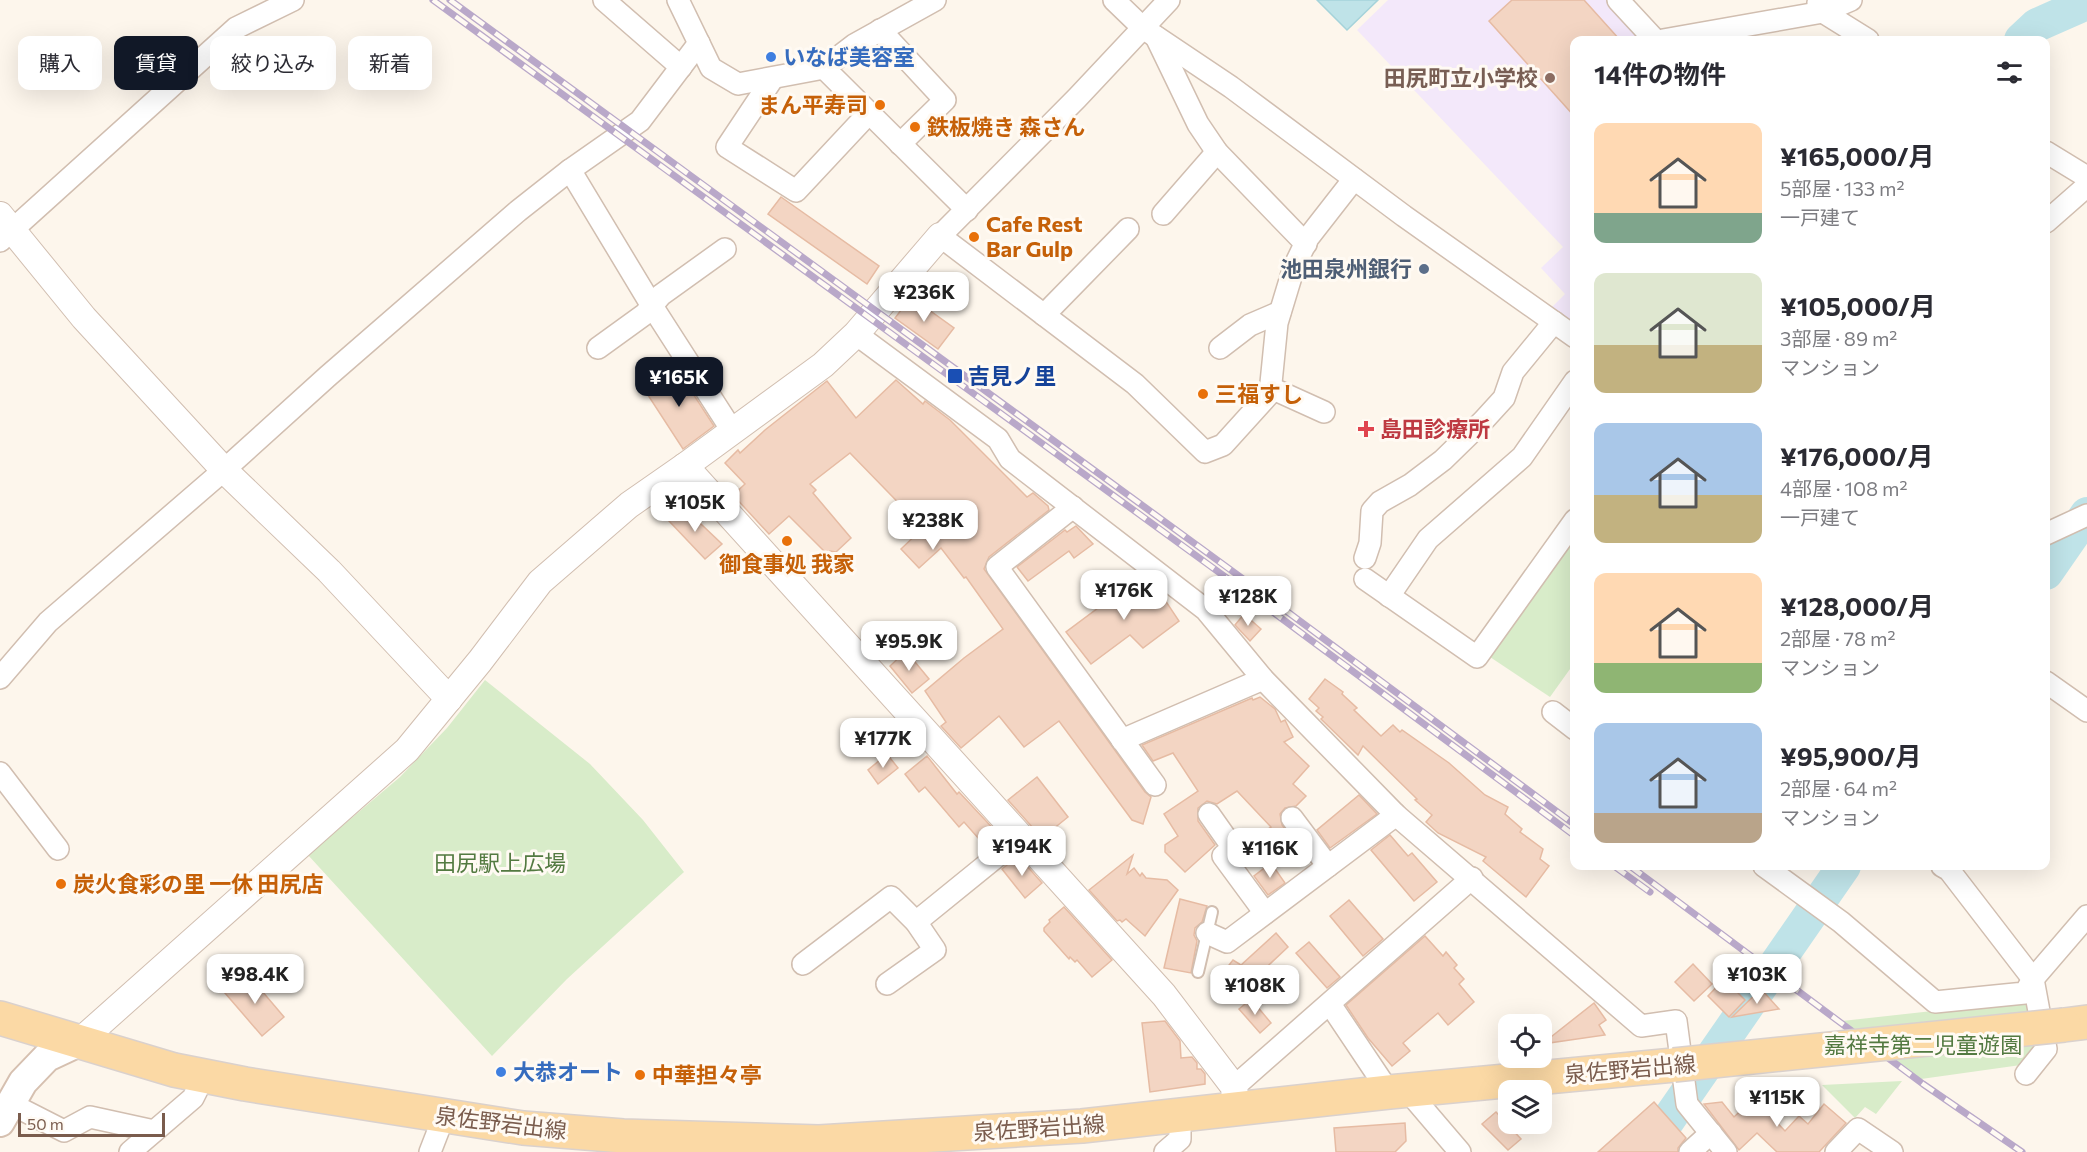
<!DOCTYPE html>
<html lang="ja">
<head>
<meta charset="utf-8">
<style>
  body { margin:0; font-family:Commissioner,"Noto Sans JP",sans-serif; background:#f7f7f7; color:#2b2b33; height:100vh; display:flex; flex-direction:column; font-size:22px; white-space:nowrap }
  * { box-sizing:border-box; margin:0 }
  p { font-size:20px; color:#7c7c81 }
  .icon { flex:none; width:33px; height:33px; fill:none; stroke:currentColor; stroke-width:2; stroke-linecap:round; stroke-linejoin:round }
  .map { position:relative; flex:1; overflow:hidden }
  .drawer { position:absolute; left:1570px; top:36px; width:480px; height:834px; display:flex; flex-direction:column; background:#fff; border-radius:12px; box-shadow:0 6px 24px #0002 }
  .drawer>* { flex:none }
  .banner { position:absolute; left:18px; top:36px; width:570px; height:54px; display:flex; gap:12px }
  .buttons { position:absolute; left:1498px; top:1014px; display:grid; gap:12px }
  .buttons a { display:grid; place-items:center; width:54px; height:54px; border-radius:12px; background:#fff; box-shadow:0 6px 24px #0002; font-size:30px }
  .scale { position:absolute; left:18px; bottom:15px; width:147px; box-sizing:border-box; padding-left:6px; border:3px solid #7a5c4d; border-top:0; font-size:16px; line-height:21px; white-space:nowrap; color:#7a5c4d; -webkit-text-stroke:4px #fffaf3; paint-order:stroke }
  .price { position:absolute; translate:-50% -51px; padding:0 14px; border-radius:12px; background:#fff; color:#222; font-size:20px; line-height:39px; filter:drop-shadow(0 2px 3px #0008) }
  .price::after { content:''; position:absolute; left:50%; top:36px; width:18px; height:14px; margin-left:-9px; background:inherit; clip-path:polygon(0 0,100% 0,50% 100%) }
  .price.on { background:#111827; color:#fff }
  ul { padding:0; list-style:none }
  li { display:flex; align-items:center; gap:18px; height:150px; padding:0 24px }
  li span { display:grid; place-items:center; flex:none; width:168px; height:120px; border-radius:12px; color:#555 }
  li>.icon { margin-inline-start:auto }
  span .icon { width:72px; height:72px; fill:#fffc; stroke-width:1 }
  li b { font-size:26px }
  h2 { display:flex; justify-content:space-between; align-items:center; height:72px; padding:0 24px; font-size:26px }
  .pill { padding:0 21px; border-radius:12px; background:#fff; box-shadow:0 6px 24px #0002; font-size:21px; line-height:54px }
  .pill.on { background:#111827; color:#fff }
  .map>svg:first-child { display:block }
  .education { fill:#f3e8fa }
  .green { fill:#d8ecc9 }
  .water { fill:#bfe3e8; stroke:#a5d3da; stroke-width:1.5 }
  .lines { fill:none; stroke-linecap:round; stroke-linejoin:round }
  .river { stroke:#bfe3e8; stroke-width:34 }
  .building { fill:#f3d5c3; stroke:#e6bba3; stroke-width:1.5 }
  .service-casing { stroke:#d1beb0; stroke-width:14 }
  .minor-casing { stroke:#d1beb0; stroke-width:24 }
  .tertiary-casing { stroke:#d1beb0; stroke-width:28 }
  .secondary-casing { stroke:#d6c0b0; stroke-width:32 }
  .primary-casing { stroke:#dad1cd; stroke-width:36 }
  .service { stroke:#fff; stroke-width:10 }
  .minor { stroke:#fff; stroke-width:21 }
  .tertiary { stroke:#fff; stroke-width:26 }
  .secondary { stroke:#fff; stroke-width:28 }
  .primary { stroke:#fbd9a5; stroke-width:33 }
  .rail-casing { stroke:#b9a8c9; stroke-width:7 }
  .rail { stroke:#fffaf3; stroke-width:4.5; stroke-dasharray:14; stroke-linecap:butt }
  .primary-bridge-casing { stroke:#dad1cd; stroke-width:36; stroke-linecap:butt }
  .primary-bridge { stroke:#fbd9a5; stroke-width:33 }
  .shop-dot { fill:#3f7fe0; stroke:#fffaf3; stroke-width:2 }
  .education-dot { fill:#8d6e63; stroke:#fffaf3; stroke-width:2 }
  .food-dot { fill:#e8710a; stroke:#fffaf3; stroke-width:2 }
  .service-dot { fill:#5c6f8a; stroke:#fffaf3; stroke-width:2 }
  .transit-dot { fill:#1a4fb4; stroke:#fffaf3; stroke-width:2 }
  .health-dot { fill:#e0444e; stroke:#fffaf3; stroke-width:2 }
  .labels { text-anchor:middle; stroke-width:6; stroke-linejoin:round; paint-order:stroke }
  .shop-label { font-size:22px; font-weight:bold; fill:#366cbe; stroke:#fffaf3; text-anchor:start }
  .education-label { font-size:22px; font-weight:bold; fill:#785e54; stroke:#fffaf3; text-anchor:end }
  .food-label { font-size:22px; font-weight:bold; fill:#c56008; stroke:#fffaf3; text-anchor:start }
  .service-label { font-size:22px; font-weight:bold; fill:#4e5e75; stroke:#fffaf3; text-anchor:end }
  .transit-label { font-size:22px; font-weight:bold; fill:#164399; stroke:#fffaf3; text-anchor:start }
  .health-label { font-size:22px; font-weight:bold; fill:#be3a42; stroke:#fffaf3; text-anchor:start }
  .park-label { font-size:22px; fill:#537a41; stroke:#fffaf3 }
  .street-label { font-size:22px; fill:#7a5c4d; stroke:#fffaf3 }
</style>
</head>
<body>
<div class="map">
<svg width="2087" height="1152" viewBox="0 0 2087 1152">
  <rect width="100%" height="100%" fill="#fdf6ec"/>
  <path class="education" d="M 1388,0 L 1609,0 L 1647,40 L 1575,40 L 1575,325 L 1551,308 L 1565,294 L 1541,268 L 1563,247 L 1357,30 Z"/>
  <g class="green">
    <path d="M 1575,527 L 1575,662 L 1550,697 L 1484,653 Z"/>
    <path d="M 485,680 L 590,764 L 643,820 L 684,872 L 567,979 L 492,1056 L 308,855 L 400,777 L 447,728 Z"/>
    <path d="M 2023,1001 L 2040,1013 L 2045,1047 L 2028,1064 L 1914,1080 L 1842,1021 Z"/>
    <path d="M 1902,1081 L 1876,1114 L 1865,1107 L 1855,1118 L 1822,1085 Z"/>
  </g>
  <path class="water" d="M 1317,0 L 1378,0 L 1347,30 Z"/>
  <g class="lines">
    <g class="river">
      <path d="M 2021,40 L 2037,25 L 2087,3"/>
      <path d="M 2046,573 L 2087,514"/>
      <path d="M 1646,1152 L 1844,866"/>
    </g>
  </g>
  <g class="building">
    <path d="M 1512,0 L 1584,0 L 1620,40 L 1575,40 L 1575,117 L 1489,21 Z"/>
    <path d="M 781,197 L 879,266 L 867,284 L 768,214 Z"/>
    <path d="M 911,297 L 954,328 L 938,349 L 895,318 Z"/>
    <path d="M 677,369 L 714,426 L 683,449 L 644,389 Z"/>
    <path d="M 896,380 L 923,404 L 925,401 L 950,420 L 1027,497 L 1033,493 L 1048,506 L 1049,510 L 989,557 L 984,569 L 1145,792 L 1151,797 L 1143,824 L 1132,820 L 1059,721 L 1024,747 L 999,716 L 961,748 L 941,726 L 946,722 L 925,691 L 964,658 L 1003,629 L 966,577 L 964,578 L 941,548 L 919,568 L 901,549 L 923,528 L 850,453 L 810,484 L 816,490 L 813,493 L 851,538 L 836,552 L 830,551 L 827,554 L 789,516 L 769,534 L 733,495 L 745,484 L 725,463 L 738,450 L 740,453 L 765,430 L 827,381 L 856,418 Z"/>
    <path d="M 683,507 L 722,544 L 705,559 L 669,521 Z"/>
    <path d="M 1076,526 L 1093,544 L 1074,558 L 1069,551 L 1028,581 L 1017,567 L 1065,530 L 1067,532 Z"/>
    <path d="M 1141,576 L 1157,588 L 1179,621 L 1143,648 L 1130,635 L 1091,664 L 1066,632 Z"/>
    <path d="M 1244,614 L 1261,629 L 1250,641 L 1235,625 Z"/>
    <path d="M 906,651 L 929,679 L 912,693 L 890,666 Z"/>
    <path d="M 1325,679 L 1343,692 L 1342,694 L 1357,708 L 1354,710 L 1381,736 L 1393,725 L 1400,732 L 1402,730 L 1449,763 L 1485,795 L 1508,807 L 1505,814 L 1522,829 L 1520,832 L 1543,849 L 1540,859 L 1549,866 L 1526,897 L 1483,861 L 1486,857 L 1438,833 L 1426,822 L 1432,815 L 1415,800 L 1417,799 L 1363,746 L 1358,755 L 1321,719 L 1323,717 L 1316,711 L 1319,708 L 1309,699 Z"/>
    <path d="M 1260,697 L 1275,709 L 1281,722 L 1285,720 L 1293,737 L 1284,742 L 1309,766 L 1293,784 L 1306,796 L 1296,806 L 1285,808 L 1280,814 L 1282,825 L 1297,845 L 1277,860 L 1259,835 L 1271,827 L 1237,791 L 1217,804 L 1207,801 L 1198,808 L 1198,821 L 1215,845 L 1185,872 L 1165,852 L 1165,845 L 1178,836 L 1164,814 L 1198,791 L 1173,753 L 1153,761 L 1142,745 L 1252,698 L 1253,700 Z"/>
    <path d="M 887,754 L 898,768 L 878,784 L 868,770 Z"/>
    <path d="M 927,756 L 957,794 L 959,792 L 1001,837 L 987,848 L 964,822 L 959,827 L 925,787 L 919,792 L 905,774 Z"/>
    <path d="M 1037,777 L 1068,817 L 1042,838 L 1008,800 Z"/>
    <path d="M 1359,795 L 1377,814 L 1330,848 L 1317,830 Z"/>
    <path d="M 1390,835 L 1408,856 L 1412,853 L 1437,882 L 1414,901 L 1371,850 Z"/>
    <path d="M 1133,855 L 1127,874 L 1134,868 L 1140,876 L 1142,873 L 1146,878 L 1167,880 L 1178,890 L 1145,936 L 1126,919 L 1122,922 L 1120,920 L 1117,921 L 1089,890 Z"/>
    <path d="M 1018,856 L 1042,883 L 1025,898 L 1002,869 Z"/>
    <path d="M 1271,863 L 1285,883 L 1268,895 L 1254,876 Z"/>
    <path d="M 1180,899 L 1207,906 L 1202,922 L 1195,928 L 1194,935 L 1197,941 L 1191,973 L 1164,968 Z"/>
    <path d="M 1349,900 L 1383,939 L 1363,956 L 1330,916 Z"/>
    <path d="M 1064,907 L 1112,960 L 1092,977 L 1077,960 L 1075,962 L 1070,957 L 1069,959 L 1044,931 L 1044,928 L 1050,922 L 1049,920 Z"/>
    <path d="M 1276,933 L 1288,947 L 1239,993 L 1222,974 L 1233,960 L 1241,965 Z"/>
    <path d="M 1425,936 L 1443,956 L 1446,952 L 1457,965 L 1454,968 L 1464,979 L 1459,984 L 1474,1002 L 1448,1025 L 1438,1013 L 1403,1043 L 1410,1051 L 1392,1066 L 1368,1038 L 1346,1005 Z"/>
    <path d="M 1309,942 L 1340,977 L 1327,988 L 1296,953 Z"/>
    <path d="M 1693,964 L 1712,984 L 1694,1001 L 1675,982 Z"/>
    <path d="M 245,976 L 249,981 L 251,978 L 284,1017 L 262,1036 L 225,993 Z"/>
    <path d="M 1724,979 L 1745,1000 L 1729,1017 L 1708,996 Z"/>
    <path d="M 1761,989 L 1779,1009 L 1732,1017 Z"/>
    <path d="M 1251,999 L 1271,1023 L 1260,1033 L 1239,1009 Z"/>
    <path d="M 1594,1003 L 1606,1020 L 1599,1025 L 1605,1035 L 1542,1044 Z"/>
    <path d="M 1165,1021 L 1180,1041 L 1181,1058 L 1192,1057 L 1197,1063 L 1197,1069 L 1201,1069 L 1205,1074 L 1205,1084 L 1150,1092 L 1142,1023 Z"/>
    <path d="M 1754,1098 L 1785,1131 L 1799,1116 L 1808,1124 L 1824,1104 L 1846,1123 L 1819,1152 L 1777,1152 L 1757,1133 L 1739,1150 L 1704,1104 L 1722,1102 L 1734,1117 Z"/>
    <path d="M 1654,1102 L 1686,1138 L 1678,1148 L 1678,1152 L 1598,1152 Z"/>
    <path d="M 1496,1112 L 1521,1139 L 1508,1150 L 1482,1124 Z"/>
    <path d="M 1405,1123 L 1406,1141 L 1395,1152 L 1336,1152 L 1334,1128 Z"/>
  </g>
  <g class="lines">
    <g class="service-casing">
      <path id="service" d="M 1198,972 L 1212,912"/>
    </g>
    <g class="minor-casing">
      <g id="minor">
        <path d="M 604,0 L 681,67"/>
        <path d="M 678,0 L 711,68 L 738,84 L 824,68 L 854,45 L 935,0"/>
        <path d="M 1114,0 L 1143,28 L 1231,87 L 1404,216 L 1575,337"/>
        <path d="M 1169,0 L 1077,98 L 940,236 L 1135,384 L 1205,452 L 1223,445 L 1270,393 L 1277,323 L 1294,267 L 1308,238 L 1354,179"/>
        <path d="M 1618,0 L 1655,40"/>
        <path d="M 1818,3 L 1823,12 L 1868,40"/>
        <path d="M 880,30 L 945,100 L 900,144"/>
        <path d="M 1156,37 L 1198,124 L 1217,152 L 1306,244"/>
        <path d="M 1663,40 L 1823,12 L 1851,0"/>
        <path d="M 824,68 L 967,210"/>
        <path d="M 773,78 L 727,147 L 796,191 L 869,113"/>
        <path d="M 2046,152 L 2087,177"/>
        <path d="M 570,170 L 652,306 L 733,432"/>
        <path d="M 1163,214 L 1217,152"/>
        <path d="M 2046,222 L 2087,186"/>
        <path d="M 0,241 L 236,28 L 293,0"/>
        <path d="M 1044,315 L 1128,229"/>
        <path d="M 856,334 L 998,439 L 1010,459 L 1206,610 L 1263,679 L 1396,815 L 1641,1026 L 1676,1021 L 1687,1104 L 1726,1152"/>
        <path d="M 598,348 L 645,314 L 661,295 L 725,249"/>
        <path d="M 1220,348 L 1250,325 L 1280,312"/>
        <path d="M 1271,388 L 1324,412"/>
        <path d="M 1073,507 L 997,567 L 1155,785"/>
        <path d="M 2046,534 L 2087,515"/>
        <path d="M 1365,558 L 1370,543 L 1372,511 L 1380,502 L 1410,485 L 1443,460 L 1483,421 L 1504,398 L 1513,372 L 1554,322"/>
        <path d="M 1365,579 L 1477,657 L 1575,520"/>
        <path d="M 1389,596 L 1428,539 L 1522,457 L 1575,381"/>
        <path d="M 0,678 L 48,622 L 224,470 L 328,376 L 518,211 L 570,170 L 640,121 L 699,43"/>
        <path d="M 2046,682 L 2087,711"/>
        <path d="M 1553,712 L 1575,729"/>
        <path d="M 1122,740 L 1263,679"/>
        <path d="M 0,773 L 58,849"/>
        <path d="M 1209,814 L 1233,848 L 1223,856 L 1265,913"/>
        <path d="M 1292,818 L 1328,866"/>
        <path d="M 1764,866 L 1841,922 L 1935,1002 L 2025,993 L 2033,979 L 2087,916"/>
        <path d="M 1942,866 L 1949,870 L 2033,979 L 2046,1049 L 2026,1074"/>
        <path d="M 916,922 L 1022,836"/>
        <path d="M 1207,933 L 1227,942 L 1396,815"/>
        <path d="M 803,964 L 891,897 L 916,922 L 935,950 L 887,984"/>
        <path d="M 1330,1004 L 1389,1092"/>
        <path d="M 1234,1087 L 1472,878"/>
        <path d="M 1407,1090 L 1460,1152"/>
        <path d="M 11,1104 L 64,1131 L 90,1117 L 154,1131"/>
        <path d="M 130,1152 L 193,1098 L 204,1076"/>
        <path d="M 430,1152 L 444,1116"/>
        <path d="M 1165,1152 L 1180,1139 L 1180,1115"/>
        <path d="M 1690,1152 L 1711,1133"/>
        <path d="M 1836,1152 L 1858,1129 L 1892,1152"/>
      </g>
    </g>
    <g class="tertiary-casing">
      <g id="tertiary">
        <path d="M 0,215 L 84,318 L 224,470 L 329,571 L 449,699"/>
        <path d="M 685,466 L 1164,995 L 1234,1087 L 1236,1108"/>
        <path d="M 79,1042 L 407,750 L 480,661 L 540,582 L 629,505 L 685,466 L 823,365 L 856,334 L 940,236"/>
      </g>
    </g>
    <g class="secondary-casing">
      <path id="secondary" d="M 0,1122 L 23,1082 L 47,1057 L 79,1042"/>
    </g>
    <g class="primary-casing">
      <g id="primary">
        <path d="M 0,1018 L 174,1070 L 245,1084 L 523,1128 L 623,1136 L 819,1142 L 1082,1126 L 1389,1092 L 1674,1065"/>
        <path d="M 2064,1025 L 2087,1022"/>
      </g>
    </g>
    <use href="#service" class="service"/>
    <use href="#minor" class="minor"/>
    <use href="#tertiary" class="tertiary"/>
    <use href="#secondary" class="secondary"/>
    <use href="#primary" class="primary"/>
    <g class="rail-casing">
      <g id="rail">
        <path d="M 433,0 L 1246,592 L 1575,836"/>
        <path d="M 450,0 L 1250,584 L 1575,825"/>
        <path d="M 1614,866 L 1650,892"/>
        <path d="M 1630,866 L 1923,1084 L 2022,1152"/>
      </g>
    </g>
    <use href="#rail" class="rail"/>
    <g class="primary-bridge-casing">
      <path id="primary-bridge" d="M 1674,1065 L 2064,1025"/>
    </g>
    <use href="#primary-bridge" class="primary-bridge"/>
  </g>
  <g class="shop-dot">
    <circle cx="771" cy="57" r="6"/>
    <circle cx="501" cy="1072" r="6"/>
  </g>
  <circle class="education-dot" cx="1550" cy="78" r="6"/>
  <g class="food-dot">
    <circle cx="880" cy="105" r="6"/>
    <circle cx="915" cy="127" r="6"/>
    <circle cx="974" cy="237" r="6"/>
    <circle cx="1203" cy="394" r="6"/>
    <circle cx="787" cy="541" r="6"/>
    <circle cx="61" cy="884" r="6"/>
    <circle cx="640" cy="1075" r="6"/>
  </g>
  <circle class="service-dot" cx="1424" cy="269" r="6"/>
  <rect class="transit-dot" x="947" y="368" width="16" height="16" rx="3"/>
  <path class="health-dot" d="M1363 420h6v6h6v6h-6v6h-6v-6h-6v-6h6z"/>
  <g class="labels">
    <g class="shop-label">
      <text x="783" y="65">いなば美容室</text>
      <text x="513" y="1080">大恭オート</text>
    </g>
    <g class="education-label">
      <text x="1538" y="86">田尻町立小学校</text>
    </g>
    <g class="food-label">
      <text x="868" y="113" text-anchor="end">まん平寿司</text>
      <text x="927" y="135">鉄板焼き 森さん</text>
      <text x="986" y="232">Cafe Rest<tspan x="986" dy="25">Bar Gulp</tspan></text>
      <text x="1215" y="402">三福すし</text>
      <text x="787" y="572" text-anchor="middle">御食事処 我家</text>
      <text x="73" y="892">炭火食彩の里 一休 田尻店</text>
      <text x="652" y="1083">中華担々亭</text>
    </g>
    <g class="service-label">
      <text x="1412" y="277">池田泉州銀行</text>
    </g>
    <g class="transit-label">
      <text x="968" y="384">吉見ノ里</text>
    </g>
    <g class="health-label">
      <text x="1380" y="437">島田診療所</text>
    </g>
    <g class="park-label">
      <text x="500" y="871">田尻駅上広場</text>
      <text x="1923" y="1053">嘉祥寺第二児童遊園</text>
    </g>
    <g class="street-label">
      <text transform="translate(1630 1069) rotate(-5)" y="8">泉佐野岩出線</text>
      <text transform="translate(501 1123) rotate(7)" y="8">泉佐野岩出線</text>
      <text transform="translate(1039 1128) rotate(-4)" y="8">泉佐野岩出線</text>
    </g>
  </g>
</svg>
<div class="buttons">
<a><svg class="icon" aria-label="locate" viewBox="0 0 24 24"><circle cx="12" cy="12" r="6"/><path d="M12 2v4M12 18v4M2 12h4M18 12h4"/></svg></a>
<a><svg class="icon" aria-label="layers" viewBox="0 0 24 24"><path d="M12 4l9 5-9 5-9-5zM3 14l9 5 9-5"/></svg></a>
</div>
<div class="scale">50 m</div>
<b class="price" style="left:924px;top:323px">¥236K</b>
<b class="price on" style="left:679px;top:408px">¥165K</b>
<b class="price" style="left:695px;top:533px">¥105K</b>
<b class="price" style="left:933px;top:551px">¥238K</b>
<b class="price" style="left:1124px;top:621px">¥176K</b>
<b class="price" style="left:1248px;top:627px">¥128K</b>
<b class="price" style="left:909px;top:672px">¥95.9K</b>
<b class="price" style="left:883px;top:769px">¥177K</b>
<b class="price" style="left:1022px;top:877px">¥194K</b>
<b class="price" style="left:1270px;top:879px">¥116K</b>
<b class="price" style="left:255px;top:1005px">¥98.4K</b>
<b class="price" style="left:1757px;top:1005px">¥103K</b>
<b class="price" style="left:1255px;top:1016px">¥108K</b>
<b class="price" style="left:1777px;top:1128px">¥115K</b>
<div class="banner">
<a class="pill">購入</a>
<a class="pill on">賃貸</a>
<a class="pill">絞り込み</a>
<a class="pill">新着</a>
</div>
<section class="drawer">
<h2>14件の物件<svg class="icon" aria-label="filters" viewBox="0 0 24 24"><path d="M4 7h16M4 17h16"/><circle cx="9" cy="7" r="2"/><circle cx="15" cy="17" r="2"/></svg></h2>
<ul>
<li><span style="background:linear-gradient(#ffd9b3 75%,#7fa58c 0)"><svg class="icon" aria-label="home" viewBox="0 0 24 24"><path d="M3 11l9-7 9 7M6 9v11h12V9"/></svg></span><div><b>¥165,000/月</b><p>5部屋 · 133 m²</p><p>一戸建て</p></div></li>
<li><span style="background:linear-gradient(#dfe7d0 60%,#c2b280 0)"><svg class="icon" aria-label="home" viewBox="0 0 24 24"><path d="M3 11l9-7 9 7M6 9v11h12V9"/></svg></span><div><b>¥105,000/月</b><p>3部屋 · 89 m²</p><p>マンション</p></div></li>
<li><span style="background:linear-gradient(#a9c7e8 60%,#c2b280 0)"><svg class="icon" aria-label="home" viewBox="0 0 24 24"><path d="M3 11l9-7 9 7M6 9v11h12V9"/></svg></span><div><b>¥176,000/月</b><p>4部屋 · 108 m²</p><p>一戸建て</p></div></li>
<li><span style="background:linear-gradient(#ffd9b3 75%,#8fb573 0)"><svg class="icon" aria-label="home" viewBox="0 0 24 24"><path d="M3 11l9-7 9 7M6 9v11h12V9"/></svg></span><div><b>¥128,000/月</b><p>2部屋 · 78 m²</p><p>マンション</p></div></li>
<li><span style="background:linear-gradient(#a9c7e8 75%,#b9a48a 0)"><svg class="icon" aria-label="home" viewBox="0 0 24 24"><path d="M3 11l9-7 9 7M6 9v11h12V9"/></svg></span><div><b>¥95,900/月</b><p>2部屋 · 64 m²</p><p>マンション</p></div></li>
</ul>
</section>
</div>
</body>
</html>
